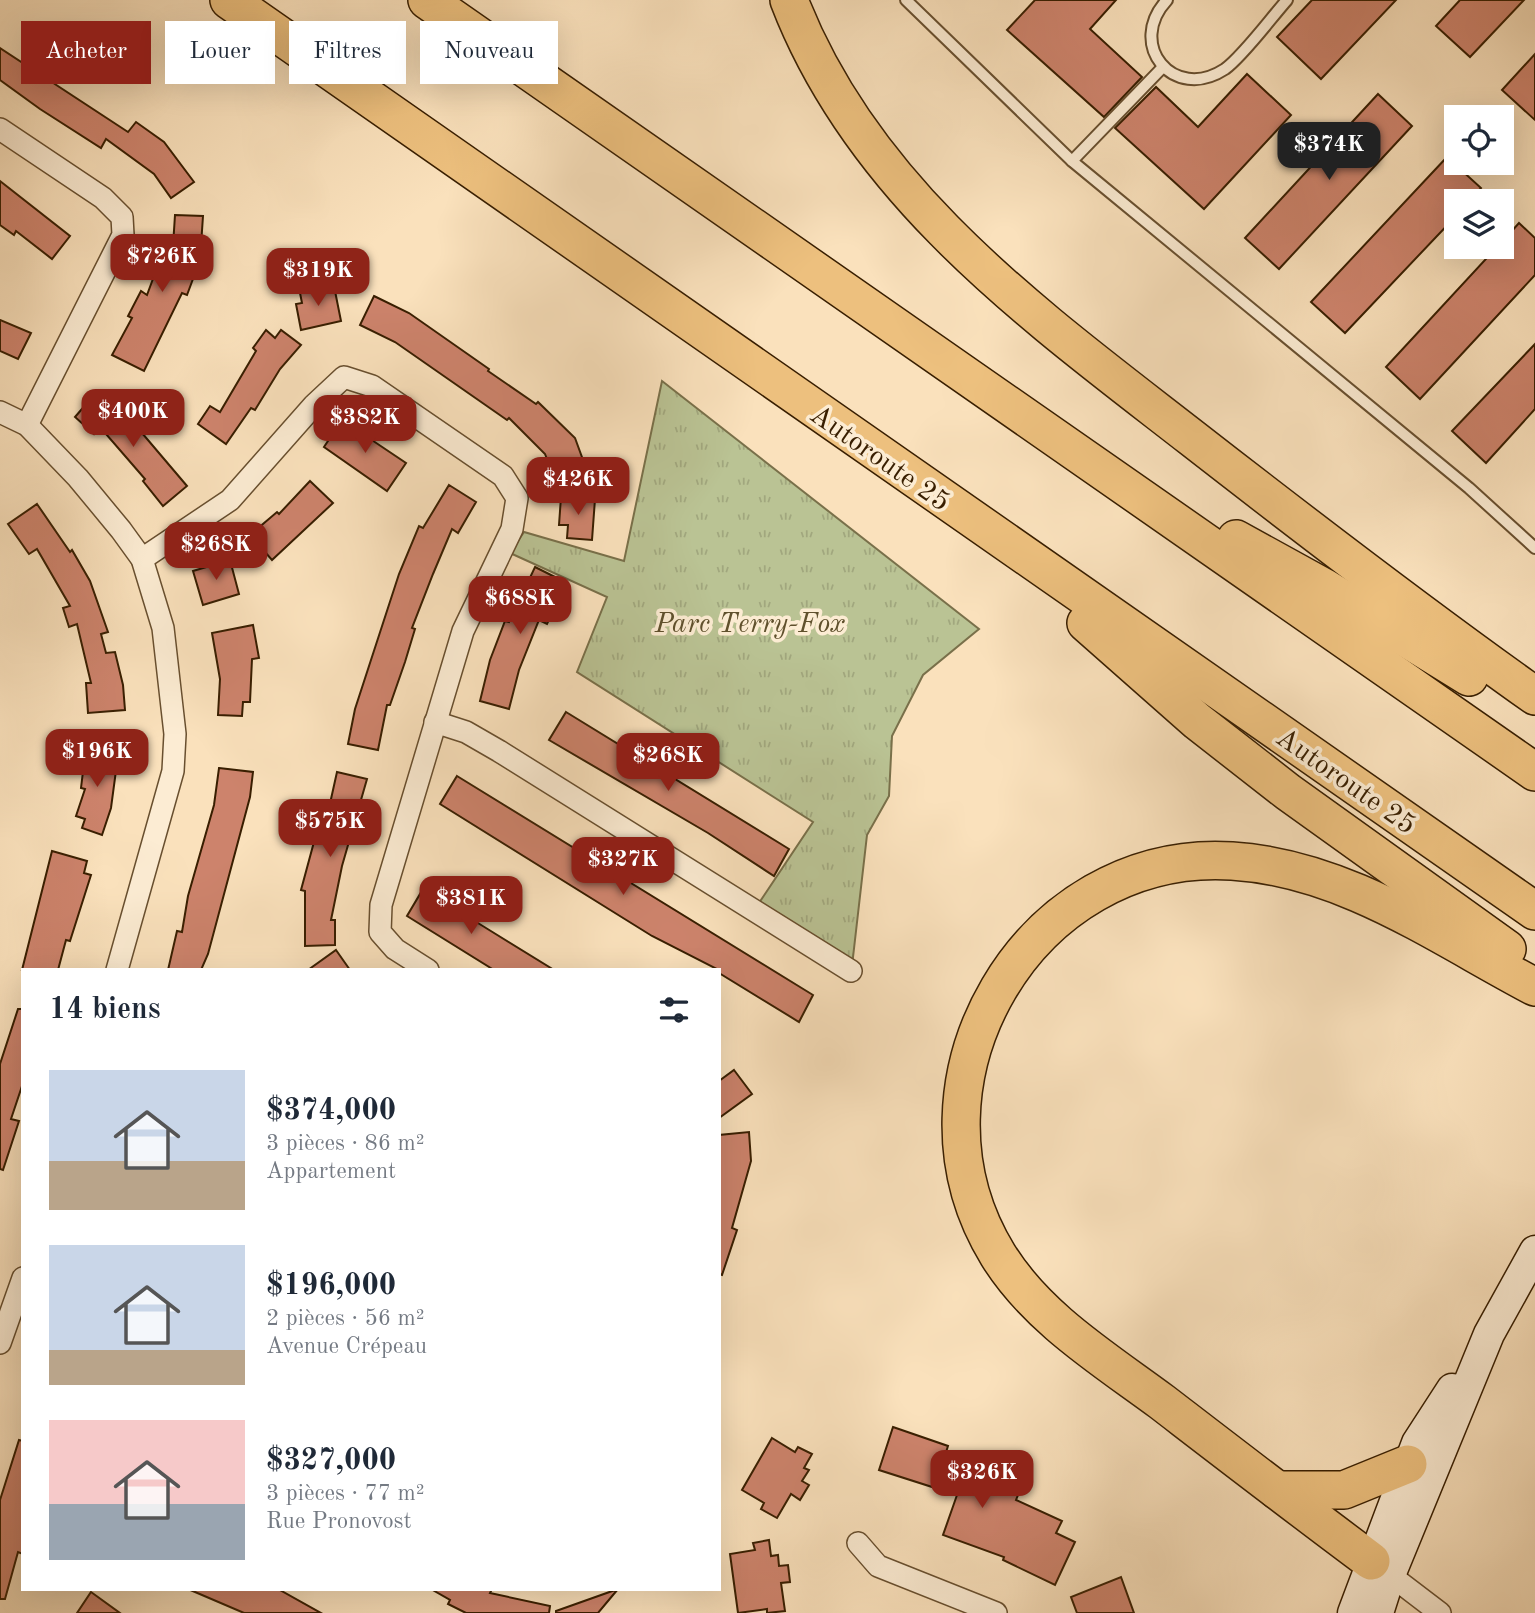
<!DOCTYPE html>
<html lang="fr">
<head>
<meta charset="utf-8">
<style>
  body { margin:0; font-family:"Old Standard TT",serif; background:#f2f2f3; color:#1f2937; height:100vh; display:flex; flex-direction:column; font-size:26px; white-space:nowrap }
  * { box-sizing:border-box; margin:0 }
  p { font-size:23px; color:#747a83 }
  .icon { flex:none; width:38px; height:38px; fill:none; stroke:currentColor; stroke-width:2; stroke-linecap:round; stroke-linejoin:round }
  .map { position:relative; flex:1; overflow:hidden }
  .side { position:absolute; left:21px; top:968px; width:700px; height:623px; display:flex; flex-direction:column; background:#fff; border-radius:0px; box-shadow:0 7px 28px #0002 }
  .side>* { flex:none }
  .top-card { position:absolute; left:21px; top:21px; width:700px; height:63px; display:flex; gap:14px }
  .fabs { position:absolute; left:1444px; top:105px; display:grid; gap:14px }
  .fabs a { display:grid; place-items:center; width:70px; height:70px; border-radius:0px; background:#fff; box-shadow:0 7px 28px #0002; font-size:35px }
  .price { position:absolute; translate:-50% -60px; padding:0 16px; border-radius:14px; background:#8f2418; color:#fff; font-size:23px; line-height:46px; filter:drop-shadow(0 2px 4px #0008) }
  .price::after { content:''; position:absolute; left:50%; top:42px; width:21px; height:16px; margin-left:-10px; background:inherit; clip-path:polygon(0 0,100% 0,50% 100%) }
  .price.selected { background:#222; color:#fff }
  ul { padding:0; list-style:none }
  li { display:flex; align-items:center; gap:21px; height:175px; padding:0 28px }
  li span { display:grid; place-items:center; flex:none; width:196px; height:140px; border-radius:0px; color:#555 }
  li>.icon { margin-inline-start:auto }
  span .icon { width:84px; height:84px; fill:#fffc; stroke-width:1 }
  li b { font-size:30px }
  h2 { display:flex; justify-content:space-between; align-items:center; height:84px; padding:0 28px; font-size:30px }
  .tag { padding:0 24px; border-radius:0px; background:#fff; box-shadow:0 7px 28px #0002; font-size:24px; line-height:63px }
  .tag.selected { background:#8f2418; color:#fff }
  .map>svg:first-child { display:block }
  .park { fill:url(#park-tufts); stroke:#79704a; stroke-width:2 }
  .building { fill:#cd836c; stroke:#381e00; stroke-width:2 }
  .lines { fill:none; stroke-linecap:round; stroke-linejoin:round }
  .lane-casing { stroke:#684f2f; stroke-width:14 }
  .street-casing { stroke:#684f2f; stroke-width:24 }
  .secondary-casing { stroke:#381e00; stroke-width:33 }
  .highway-casing { stroke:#381e00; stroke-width:40 }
  .lane { stroke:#fcecd3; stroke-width:10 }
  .street { stroke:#fcecd3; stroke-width:21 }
  .secondary { stroke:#fcecd3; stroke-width:30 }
  .highway { stroke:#edc07e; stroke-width:37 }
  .labels { text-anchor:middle; stroke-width:7; stroke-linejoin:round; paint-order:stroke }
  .street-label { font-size:28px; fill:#381e00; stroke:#fcecd3 }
  .park-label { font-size:28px; font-style:italic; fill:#5f502c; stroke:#fcecd3 }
</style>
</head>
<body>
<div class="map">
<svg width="1535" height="1613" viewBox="0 0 1535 1613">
  <defs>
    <pattern id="park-tufts" width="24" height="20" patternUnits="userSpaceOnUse" patternTransform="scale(1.75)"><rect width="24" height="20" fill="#bac394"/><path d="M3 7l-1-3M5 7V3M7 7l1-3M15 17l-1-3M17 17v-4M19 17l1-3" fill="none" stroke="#a1a77e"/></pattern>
  </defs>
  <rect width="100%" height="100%" fill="#fae1bc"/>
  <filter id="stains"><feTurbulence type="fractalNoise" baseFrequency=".00286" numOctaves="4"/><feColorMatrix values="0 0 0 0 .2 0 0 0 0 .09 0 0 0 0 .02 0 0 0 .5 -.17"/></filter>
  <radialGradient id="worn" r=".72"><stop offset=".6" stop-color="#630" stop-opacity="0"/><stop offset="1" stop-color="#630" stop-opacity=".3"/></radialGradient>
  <path class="park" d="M 662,381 L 979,629 L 923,675 L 892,736 L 889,796 L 867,835 L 852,966 L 753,912 L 813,822 L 577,672 L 607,597 L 510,553 L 524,532 L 624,561 Z"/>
  <g class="building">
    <path d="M 1035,0 L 1116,0 L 1090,29 L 1142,77 L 1104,117 L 1007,30 Z"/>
    <path d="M 1312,0 L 1396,0 L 1321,79 L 1277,37 Z"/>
    <path d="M 1460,0 L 1524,0 L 1470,57 L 1436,26 Z"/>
    <path d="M 0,48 L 128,132 L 136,122 L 164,142 L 194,182 L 171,198 L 154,174 L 106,139 L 101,148 L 40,109 L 0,80 Z"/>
    <path d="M 1535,54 L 1535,120 L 1502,90 Z"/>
    <path d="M 1247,74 L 1291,115 L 1204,209 L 1115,128 L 1156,87 L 1198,127 Z"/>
    <path d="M 1378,94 L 1412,126 L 1279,269 L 1245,238 Z"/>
    <path d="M 1447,157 L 1481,188 L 1470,201 L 1456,201 L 1456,216 L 1345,333 L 1311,302 Z"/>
    <path d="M 0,181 L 70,236 L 52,259 L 16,231 L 14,235 L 0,225 Z"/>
    <path d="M 175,215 L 203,216 L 200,260 L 187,295 L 182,293 L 144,371 L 112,355 L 132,318 L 128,316 L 141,291 L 147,295 L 157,268 L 164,270 L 173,246 Z"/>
    <path d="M 1519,223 L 1535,238 L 1535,275 L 1420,399 L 1386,367 L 1497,247 L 1502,247 L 1502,242 Z"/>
    <path d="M 334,286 L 341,321 L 301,330 L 296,304 L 302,303 L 300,293 Z"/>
    <path d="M 374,296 L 409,313 L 489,369 L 488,371 L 536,404 L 538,402 L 575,438 L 587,471 L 556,482 L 545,454 L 509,418 L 507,420 L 395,342 L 360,325 Z"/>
    <path d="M 0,320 L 31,333 L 18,359 L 0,351 Z"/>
    <path d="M 266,330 L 275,338 L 281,330 L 301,345 L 280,369 L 255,410 L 251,408 L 226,444 L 198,424 L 210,406 L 220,412 L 256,351 L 253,348 Z"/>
    <path d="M 1535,344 L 1535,409 L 1486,463 L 1452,431 Z"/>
    <path d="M 95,394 L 128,423 L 131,420 L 187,486 L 163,506 L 143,481 L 145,479 L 100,427 L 94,434 L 75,417 Z"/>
    <path d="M 342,420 L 406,463 L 387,491 L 324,447 Z"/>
    <path d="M 310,481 L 333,503 L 272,560 L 250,535 L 277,512 L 279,514 Z"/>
    <path d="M 449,485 L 476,502 L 458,533 L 452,529 L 433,574 L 412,628 L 415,629 L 405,662 L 390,705 L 387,705 L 378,750 L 348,744 L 355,709 L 399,574 L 419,526 L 423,528 Z"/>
    <path d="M 561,497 L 595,499 L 592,540 L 567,538 L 568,525 L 559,525 Z"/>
    <path d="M 37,504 L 70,552 L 72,550 L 90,581 L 108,632 L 101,634 L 106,653 L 115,652 L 123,685 L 125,710 L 88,713 L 86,683 L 91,683 L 77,624 L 69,627 L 63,608 L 70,606 L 37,549 L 29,554 L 8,524 Z"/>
    <path d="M 230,560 L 239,594 L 203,605 L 193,571 Z"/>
    <path d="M 535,567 L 567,583 L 547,624 L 539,620 L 519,670 L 509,709 L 480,701 L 490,660 L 505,621 L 509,622 Z"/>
    <path d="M 253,625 L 259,658 L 252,659 L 250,702 L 243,702 L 242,716 L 218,715 L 220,679 L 212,633 Z"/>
    <path d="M 566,712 L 789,849 L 774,876 L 708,833 L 549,740 Z"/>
    <path d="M 86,747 L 111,751 L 110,762 L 117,763 L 111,808 L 102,835 L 82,828 L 85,819 L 76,816 L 85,789 L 81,788 Z"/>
    <path d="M 219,768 L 253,772 L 250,797 L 208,954 L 201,970 L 168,970 L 177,931 L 182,932 L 188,896 L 214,805 Z"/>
    <path d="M 337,772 L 367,779 L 342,866 L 331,920 L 335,920 L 335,945 L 305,946 L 305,891 L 301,890 L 321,816 L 327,817 Z"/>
    <path d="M 457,776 L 813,995 L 799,1022 L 719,973 L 719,970 L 652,936 L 440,804 Z"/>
    <path d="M 52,851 L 87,861 L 84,873 L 91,875 L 70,941 L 66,940 L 58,970 L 22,970 Z"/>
    <path d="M 423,889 L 486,928 L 554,970 L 494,970 L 407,916 Z"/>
    <path d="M 336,950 L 350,970 L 308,970 Z"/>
    <path d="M 18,1009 L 23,1009 L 23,1083 L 11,1119 L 19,1121 L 3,1170 L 0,1169 L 0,1064 Z"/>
    <path d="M 734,1070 L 752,1094 L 719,1118 L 719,1081 Z"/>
    <path d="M 749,1132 L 751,1161 L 732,1228 L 737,1230 L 722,1275 L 719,1274 L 719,1135 Z"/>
    <path d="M 893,1427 L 948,1446 L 941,1468 L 1018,1495 L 1016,1500 L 1062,1521 L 1056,1533 L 1075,1542 L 1055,1585 L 1003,1560 L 1004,1557 L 943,1535 L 957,1495 L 879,1470 Z"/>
    <path d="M 772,1438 L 795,1452 L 798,1447 L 812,1454 L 804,1468 L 809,1470 L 802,1481 L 809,1485 L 800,1500 L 791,1494 L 777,1518 L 761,1509 L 764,1503 L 742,1490 Z"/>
    <path d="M 19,1440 L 23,1441 L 23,1554 L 18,1552 L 5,1599 L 0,1599 L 0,1500 Z"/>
    <path d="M 769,1540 L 771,1556 L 778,1555 L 779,1566 L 788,1565 L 790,1582 L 781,1583 L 785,1611 L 767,1613 L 767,1609 L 738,1613 L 730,1554 L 755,1550 L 753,1543 Z"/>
    <path d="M 1121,1577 L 1134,1613 L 1077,1613 L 1071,1597 Z"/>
    <path d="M 188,1589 L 278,1589 L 321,1613 L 244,1613 Z"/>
    <path d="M 431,1589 L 492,1589 L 490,1593 L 550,1606 L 549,1613 L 466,1613 L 448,1604 L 450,1600 Z"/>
    <path d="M 618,1589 L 598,1613 L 556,1613 L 556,1611 Z"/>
    <path d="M 91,1592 L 120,1613 L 77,1613 Z"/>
  </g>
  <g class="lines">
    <g class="lane-casing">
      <g id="lane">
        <path d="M 906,0 L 1072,161 L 1469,488 L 1535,548"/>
        <path d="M 1167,0 C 1126,44 1173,103 1225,69 C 1243,56 1271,18 1287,0"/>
        <path d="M 1072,161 L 1162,68"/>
      </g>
    </g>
    <g class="street-casing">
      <g id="street">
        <path d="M 0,129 L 103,198 L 122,217 L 123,235 L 27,425"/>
        <path d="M 0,412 L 27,425 L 78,478 L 121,530 L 142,559 L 163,628 L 175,734 L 173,771 L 117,970"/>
        <path d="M 142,559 L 230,500 L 314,405 L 344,377 L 372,386 L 503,476 L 517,498 L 512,529 L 463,631 L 381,905 L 380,932 L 395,949 L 428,970"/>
        <path d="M 435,722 L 466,732 L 499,751 L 851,971"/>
        <path d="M 0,1343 L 23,1278"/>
        <path d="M 858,1543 L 878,1566 L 996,1613"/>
        <path d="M 1381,1568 L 1440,1613"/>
      </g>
    </g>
    <g class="secondary-casing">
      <g id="secondary">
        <path d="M 1353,1613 L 1417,1443 L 1452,1389"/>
        <path d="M 1378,1613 L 1390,1575 L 1489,1334 L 1535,1251"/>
      </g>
    </g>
    <g class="highway-casing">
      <g id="highway">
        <path d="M 229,0 L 1535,911"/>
        <path d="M 427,0 L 1535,772"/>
        <path d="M 789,0 C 863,193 1034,315 1192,438 C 1305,526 1418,613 1535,696"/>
        <path d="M 1236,539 L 1325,588 L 1469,677"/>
        <path d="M 1086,623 L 1197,721 L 1288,792 L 1507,949"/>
        <path d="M 1277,1490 L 1344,1490 L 1408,1464"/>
        <path d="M 1371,1561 C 1301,1509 1231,1455 1162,1402 C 1104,1359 1037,1318 998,1255 C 892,1083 1028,848 1232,861 C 1345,868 1438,936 1535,987"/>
      </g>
    </g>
    <use href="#lane" class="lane"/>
    <use href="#street" class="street"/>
    <use href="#secondary" class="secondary"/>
    <use href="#highway" class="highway"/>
  </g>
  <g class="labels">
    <g class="street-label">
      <text transform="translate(881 457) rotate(35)" y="10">Autoroute 25</text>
      <text transform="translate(1347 780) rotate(35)" y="10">Autoroute 25</text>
    </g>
    <g class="park-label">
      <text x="750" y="632">Parc Terry-Fox</text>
    </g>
  </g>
  <rect width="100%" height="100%" filter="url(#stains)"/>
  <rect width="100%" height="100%" fill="url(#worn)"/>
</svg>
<div class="fabs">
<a><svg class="icon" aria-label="locate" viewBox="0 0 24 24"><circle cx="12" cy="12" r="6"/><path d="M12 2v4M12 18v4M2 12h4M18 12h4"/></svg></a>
<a><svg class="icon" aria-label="layers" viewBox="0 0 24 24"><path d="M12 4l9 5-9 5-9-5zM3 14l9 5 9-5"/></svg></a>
</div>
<b class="price selected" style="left:1329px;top:182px">$374K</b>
<b class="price" style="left:162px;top:294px">$726K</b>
<b class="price" style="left:318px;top:308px">$319K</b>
<b class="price" style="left:133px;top:449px">$400K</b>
<b class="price" style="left:365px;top:455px">$382K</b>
<b class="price" style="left:578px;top:517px">$426K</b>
<b class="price" style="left:216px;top:582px">$268K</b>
<b class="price" style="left:520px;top:636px">$688K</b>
<b class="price" style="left:97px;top:789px">$196K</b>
<b class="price" style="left:668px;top:793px">$268K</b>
<b class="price" style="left:330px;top:859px">$575K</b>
<b class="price" style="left:623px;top:897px">$327K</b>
<b class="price" style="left:471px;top:936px">$381K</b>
<b class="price" style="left:982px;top:1510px">$326K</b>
<div class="top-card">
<a class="tag selected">Acheter</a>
<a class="tag">Louer</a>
<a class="tag">Filtres</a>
<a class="tag">Nouveau</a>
</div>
<section class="side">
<h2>14 biens<svg class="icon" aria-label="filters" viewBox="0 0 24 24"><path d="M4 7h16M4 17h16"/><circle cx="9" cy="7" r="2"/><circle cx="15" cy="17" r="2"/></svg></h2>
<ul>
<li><span style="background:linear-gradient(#c9d6e8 65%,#b9a48a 0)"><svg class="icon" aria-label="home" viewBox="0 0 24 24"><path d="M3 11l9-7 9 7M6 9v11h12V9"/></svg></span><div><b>$374,000</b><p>3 pièces · 86 m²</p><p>Appartement</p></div></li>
<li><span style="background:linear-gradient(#c9d6e8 75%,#b9a48a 0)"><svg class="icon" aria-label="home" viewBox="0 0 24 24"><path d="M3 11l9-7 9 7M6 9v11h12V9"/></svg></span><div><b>$196,000</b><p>2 pièces · 56 m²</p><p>Avenue Crépeau</p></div></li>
<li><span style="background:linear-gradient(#f6c9c9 60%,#9aa5b1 0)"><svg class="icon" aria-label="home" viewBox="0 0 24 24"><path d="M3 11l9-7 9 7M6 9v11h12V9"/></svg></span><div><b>$327,000</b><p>3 pièces · 77 m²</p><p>Rue Pronovost</p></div></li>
</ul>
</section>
</div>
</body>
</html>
